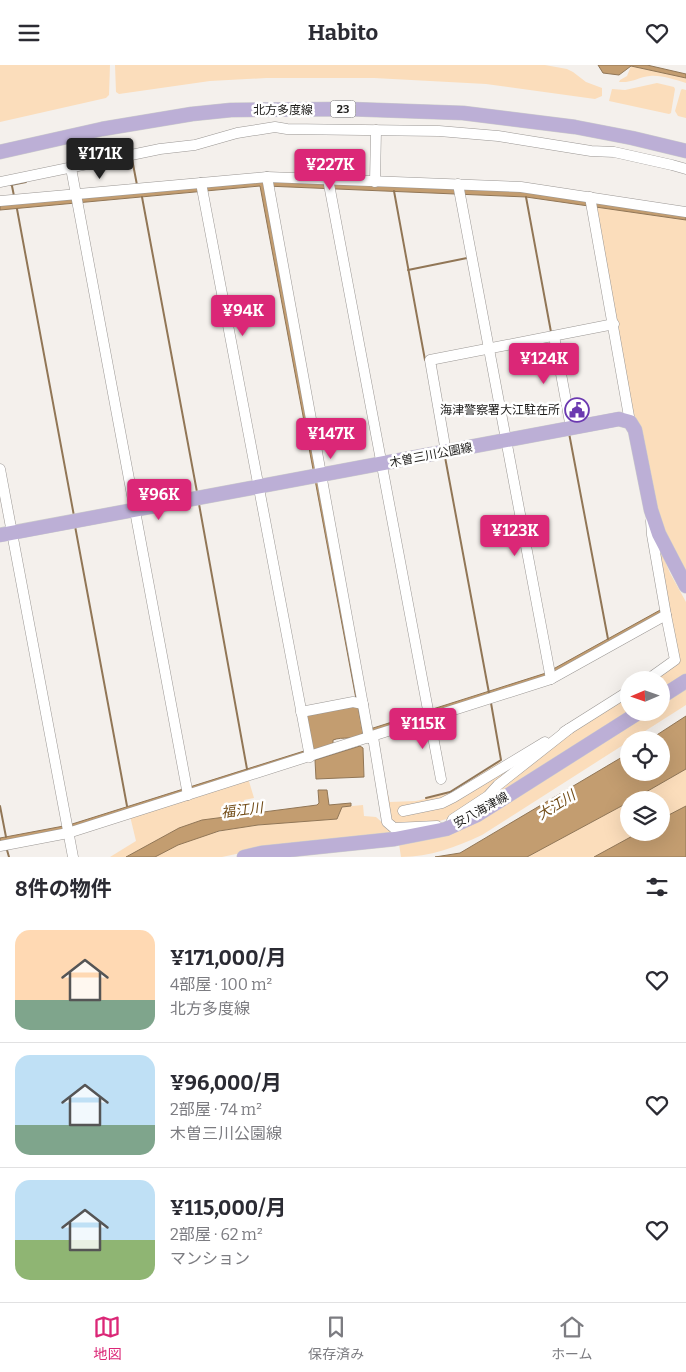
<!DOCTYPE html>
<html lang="ja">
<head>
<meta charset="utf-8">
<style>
  body { margin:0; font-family:Bitter,"Noto Sans JP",serif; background:#f7f7f7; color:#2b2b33; height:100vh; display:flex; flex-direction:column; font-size:19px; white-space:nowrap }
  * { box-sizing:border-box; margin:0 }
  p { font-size:16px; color:#7c7c81 }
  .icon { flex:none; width:28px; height:28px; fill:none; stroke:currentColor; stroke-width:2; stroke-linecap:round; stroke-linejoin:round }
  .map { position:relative; height:792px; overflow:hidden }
  .drawer { display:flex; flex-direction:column; background:#fff; flex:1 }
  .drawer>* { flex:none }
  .needle { width:32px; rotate:268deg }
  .fabs { position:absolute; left:620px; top:606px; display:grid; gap:10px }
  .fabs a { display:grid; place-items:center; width:50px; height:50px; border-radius:50%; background:#fff; box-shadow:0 5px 20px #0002; font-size:25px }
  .price { position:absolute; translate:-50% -42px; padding:0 11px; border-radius:5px; background:#db2777; color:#fff; font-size:16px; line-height:32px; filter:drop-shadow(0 1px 2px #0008) }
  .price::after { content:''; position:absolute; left:50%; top:30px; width:15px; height:11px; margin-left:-8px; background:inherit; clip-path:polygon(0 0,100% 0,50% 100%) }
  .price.selected { background:#222; color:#fff }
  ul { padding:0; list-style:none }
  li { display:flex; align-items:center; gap:15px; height:125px; padding:0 15px }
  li+li { border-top:1px solid #e1e1e2 }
  li span { display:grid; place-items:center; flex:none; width:140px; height:100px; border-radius:15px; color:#555 }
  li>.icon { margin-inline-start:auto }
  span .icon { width:60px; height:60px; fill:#fffc; stroke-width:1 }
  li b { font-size:21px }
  h2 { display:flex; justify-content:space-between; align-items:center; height:60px; padding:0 15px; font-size:21px }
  header { display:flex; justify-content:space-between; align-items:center; height:65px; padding:0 15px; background:#fff; font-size:22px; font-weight:700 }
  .tabs { display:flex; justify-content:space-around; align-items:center; height:70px; border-top:1px solid #e1e1e2; background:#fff; font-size:14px; color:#7c7c81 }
  .tabs a { display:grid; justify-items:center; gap:2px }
  .tabs .selected { color:#db2777 }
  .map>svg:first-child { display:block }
  .green { fill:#fbddbb }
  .water { fill:#c39d70; stroke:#917656 }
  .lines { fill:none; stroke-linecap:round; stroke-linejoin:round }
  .stream { stroke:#917656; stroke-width:2 }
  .minor-casing { stroke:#9b9794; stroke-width:11 }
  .major-casing { stroke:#cdcdcc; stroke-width:15 }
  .minor { stroke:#fff; stroke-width:10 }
  .major { stroke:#bcafd6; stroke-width:14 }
  .labels { text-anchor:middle; stroke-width:5; stroke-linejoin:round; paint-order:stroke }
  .shield { fill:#fff; stroke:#605f5e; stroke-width:1 }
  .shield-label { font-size:11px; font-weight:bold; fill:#1c1b19 }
  .street-label { font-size:12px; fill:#1c1b19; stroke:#fff }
  .poi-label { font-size:12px; fill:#1c1b19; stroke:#fff; text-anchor:end }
  .water-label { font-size:14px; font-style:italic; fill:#724c17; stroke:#fff }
</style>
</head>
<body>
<header><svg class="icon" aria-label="menu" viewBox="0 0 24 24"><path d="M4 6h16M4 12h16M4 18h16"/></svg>Habito<svg class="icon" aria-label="heart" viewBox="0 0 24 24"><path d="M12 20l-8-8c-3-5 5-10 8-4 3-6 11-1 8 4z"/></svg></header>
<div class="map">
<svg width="686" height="792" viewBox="0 0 686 792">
  <rect width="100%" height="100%" fill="#f4f0ec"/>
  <g class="green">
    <path d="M 0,0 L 110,0 L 109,30 L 106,33 L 0,57 Z"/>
    <path d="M 115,0 L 545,0 L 567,4 L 573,7 L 586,17 L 602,23 L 602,31 L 595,34 L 486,19 L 374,13 L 266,13 L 210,16 L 119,29 L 116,27 Z"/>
    <path d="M 631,1 L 686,13 L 686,18 C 675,15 662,10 650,11 C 639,12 632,18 619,17 L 620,15 L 627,11 Z"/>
    <path d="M 657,18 L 674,22 L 675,24 L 671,48 L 669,49 L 609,36 L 612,24 L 625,25 Z"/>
    <path d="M 682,24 L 686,25 L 686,53 L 678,51 L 675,46 L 681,25 Z"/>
    <path d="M 595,142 L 686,155 L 686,514 L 657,447 L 638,362 L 633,346 Z"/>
    <path d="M 654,470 L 670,508 L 686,537 L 686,611 L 661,628 L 661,615 L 649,615 L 678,595 Z"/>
    <path d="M 686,622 L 686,640 L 482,770 C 456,782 430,792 401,792 L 399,779 L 478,753 L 646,648 L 661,648 L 661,638 Z"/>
    <path d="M 629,629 L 629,648 L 457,754 L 506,721 L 504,718 L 546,684 Z"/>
    <path d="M 543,681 L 487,724 L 488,728 L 450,753 L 436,757 L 397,761 L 390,756 L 383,708 L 390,737 L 416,736 L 451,728 L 499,697 L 506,699 L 441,740 Z"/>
    <path d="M 686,704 L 686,741 L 661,754 L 661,735 L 632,735 Z"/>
    <path d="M 248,713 L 254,733 L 244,735 L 243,750 L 202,755 L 179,763 L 126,792 L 110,792 L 136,776 L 130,751 Z"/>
    <path d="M 629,737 L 629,768 L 638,768 L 594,792 L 527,792 Z"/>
    <path d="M 363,740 L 364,751 L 376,752 L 386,761 L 387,765 L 432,763 L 260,784 L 222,792 L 155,792 C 209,758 275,759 337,754 L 342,742 Z"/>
  </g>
  <g class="water">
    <path d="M 598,0 L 647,0 L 686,9 L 686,13 L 631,1 L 619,10 L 603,8 Z"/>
    <path d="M 258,115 L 527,126 L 686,151 L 686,155 L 526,132 L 266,121 L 360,632 L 358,642 L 363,668 C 354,676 343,671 333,675 L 333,679 L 64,766 L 0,778 L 0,773 L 69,760 L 304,686 L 306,653 L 308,650 L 356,634 L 260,121 L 0,145 L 0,140 Z"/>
    <path d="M 662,544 L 662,549 L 554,610 L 372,668 L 370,664 L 546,608 Z"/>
    <path d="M 686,651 L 686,704 L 632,735 L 629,735 L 629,737 L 527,792 L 435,792 L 460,788 L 629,688 L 629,708 L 661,708 L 661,675 L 649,675 Z"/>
    <path d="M 360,681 L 363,683 L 364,712 L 316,714 L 315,695 Z"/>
    <path d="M 318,725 L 327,725 L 329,740 L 351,738 L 351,741 L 342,742 L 337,754 L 258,760 L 219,766 L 178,780 L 155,792 L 126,792 L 179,763 L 202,755 L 317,740 L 319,738 Z"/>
    <path d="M 686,741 L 686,792 L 594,792 L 638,768 L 661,768 L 661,754 Z"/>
  </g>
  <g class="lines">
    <g class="stream">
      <path d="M 132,94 L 137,120"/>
      <path d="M 11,120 L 26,117"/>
      <path d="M 12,121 L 14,131"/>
      <path d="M 394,126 L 425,295"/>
      <path d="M 142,132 L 197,427"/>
      <path d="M 526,132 L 551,267"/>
      <path d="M 17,144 L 74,451"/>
      <path d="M 408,205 L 467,193"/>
      <path d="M 569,368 L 608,574"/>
      <path d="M 445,392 L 489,628"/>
      <path d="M 199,439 L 247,704"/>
      <path d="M 75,461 L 127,741"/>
      <path d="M 426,733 L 450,727 L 501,695 L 491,638"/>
      <path d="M 0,741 L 6,772"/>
      <path d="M 7,785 L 9,792"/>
    </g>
    <g class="minor-casing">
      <g id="minor">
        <path d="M 71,103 L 188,730"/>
        <path d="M 267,112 L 369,673"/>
        <path d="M 328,114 L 441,714"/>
        <path d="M 0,117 L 160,84 L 195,80 L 237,68 L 275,62 L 287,64 L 439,66 L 498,71 L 591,86 L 614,87 L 672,100 L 686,104"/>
        <path d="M 375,117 L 376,65"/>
        <path d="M 201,118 L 310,692"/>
        <path d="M 458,119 L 551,614"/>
        <path d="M 590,132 L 630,357"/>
        <path d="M 0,136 L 267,112 L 521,122 L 686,147"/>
        <path d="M 554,271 L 571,363"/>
        <path d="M 446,387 L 430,295 L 614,259"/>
        <path d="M 0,404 L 73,792"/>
        <path d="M 647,615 L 675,595 L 666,550"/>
        <path d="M 301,647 L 353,637 L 363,639"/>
        <path d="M 564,667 L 629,626"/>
        <path d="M 373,672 L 387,757 L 394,763 L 437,761"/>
        <path d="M 403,746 L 442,738 L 454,732 L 545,677"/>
        <path d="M 451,758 L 453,754 L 488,731 L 498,720 L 569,664"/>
        <path d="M 0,781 L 68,768 L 90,761 L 551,614 L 666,550 L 652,470 L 651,456"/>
      </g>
    </g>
    <g class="major-casing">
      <g id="major">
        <path d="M 0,87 L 102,64 L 192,49 L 231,45 L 348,44 L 463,48 L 575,62 L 632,73 L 686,86"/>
        <path d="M 0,470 L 619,354 L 630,357 L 635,365 L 651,445 L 659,469 L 686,521"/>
        <path d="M 661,632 L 686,616"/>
        <path d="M 244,792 L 261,788 L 395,774 L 446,764 L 477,750 L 638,648"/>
      </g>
    </g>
    <use href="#minor" class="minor"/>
    <use href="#major" class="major"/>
  </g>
  <defs>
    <g id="civic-ring" transform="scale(1.25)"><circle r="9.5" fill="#fff" stroke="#6b39b0" stroke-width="1.5"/><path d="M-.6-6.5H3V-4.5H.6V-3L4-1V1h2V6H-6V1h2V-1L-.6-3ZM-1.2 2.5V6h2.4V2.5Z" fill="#6b39b0"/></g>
  </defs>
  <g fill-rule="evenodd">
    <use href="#civic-ring" x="577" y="345"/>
  </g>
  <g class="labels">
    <rect class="shield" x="330.5" y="35.5" width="25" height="17" rx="4"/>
    <g class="shield-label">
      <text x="343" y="48">23</text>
    </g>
    <g class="street-label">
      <text x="283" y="49">北方多度線</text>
      <text transform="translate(431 390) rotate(-11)" y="4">木曽三川公園線</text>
      <text transform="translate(481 745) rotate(-29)" y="4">安八海津線</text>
    </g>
    <g class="poi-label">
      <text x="560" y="349">海津警察署大江駐在所</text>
    </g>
    <g class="water-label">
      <text transform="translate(556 740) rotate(-32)" y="5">大江川</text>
      <text transform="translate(242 745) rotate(-7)" y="5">福江川</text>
    </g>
  </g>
</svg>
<div class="fabs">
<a><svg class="needle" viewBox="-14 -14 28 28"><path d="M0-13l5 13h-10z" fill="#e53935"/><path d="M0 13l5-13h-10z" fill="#7c7c81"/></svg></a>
<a><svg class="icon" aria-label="locate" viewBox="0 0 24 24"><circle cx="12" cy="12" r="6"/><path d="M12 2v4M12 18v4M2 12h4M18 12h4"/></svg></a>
<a><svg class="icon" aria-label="layers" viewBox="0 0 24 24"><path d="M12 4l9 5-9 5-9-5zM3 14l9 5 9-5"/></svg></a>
</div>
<b class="price selected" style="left:100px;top:115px">¥171K</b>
<b class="price" style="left:330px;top:126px">¥227K</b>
<b class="price" style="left:243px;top:272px">¥94K</b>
<b class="price" style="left:544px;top:320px">¥124K</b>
<b class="price" style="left:331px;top:395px">¥147K</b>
<b class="price" style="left:159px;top:456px">¥96K</b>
<b class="price" style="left:515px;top:492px">¥123K</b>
<b class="price" style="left:423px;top:685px">¥115K</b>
</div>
<section class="drawer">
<h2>8件の物件<svg class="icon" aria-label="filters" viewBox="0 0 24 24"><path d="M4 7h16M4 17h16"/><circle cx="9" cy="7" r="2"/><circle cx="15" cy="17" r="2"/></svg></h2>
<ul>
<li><span style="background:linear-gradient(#ffd9b3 70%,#7fa58c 0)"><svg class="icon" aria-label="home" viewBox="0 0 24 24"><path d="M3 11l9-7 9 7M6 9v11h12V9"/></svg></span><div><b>¥171,000/月</b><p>4部屋 · 100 m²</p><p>北方多度線</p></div><svg class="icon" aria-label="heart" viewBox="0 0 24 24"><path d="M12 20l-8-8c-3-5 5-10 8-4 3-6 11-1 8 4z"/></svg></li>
<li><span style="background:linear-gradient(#bfe0f5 70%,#7fa58c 0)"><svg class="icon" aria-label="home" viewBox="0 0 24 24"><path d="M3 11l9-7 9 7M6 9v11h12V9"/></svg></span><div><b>¥96,000/月</b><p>2部屋 · 74 m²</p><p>木曽三川公園線</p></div><svg class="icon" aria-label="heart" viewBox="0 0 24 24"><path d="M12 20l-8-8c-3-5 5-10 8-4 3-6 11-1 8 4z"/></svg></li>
<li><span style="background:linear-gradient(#bfe0f5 60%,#8fb573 0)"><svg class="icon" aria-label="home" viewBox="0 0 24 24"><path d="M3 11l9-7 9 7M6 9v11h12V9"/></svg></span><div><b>¥115,000/月</b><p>2部屋 · 62 m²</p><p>マンション</p></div><svg class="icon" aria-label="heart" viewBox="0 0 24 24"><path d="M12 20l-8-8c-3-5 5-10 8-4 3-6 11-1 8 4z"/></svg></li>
</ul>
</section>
<nav class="tabs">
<a class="selected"><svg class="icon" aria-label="map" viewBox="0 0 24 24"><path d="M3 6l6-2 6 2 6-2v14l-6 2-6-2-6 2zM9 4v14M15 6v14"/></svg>地図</a>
<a><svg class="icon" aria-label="saved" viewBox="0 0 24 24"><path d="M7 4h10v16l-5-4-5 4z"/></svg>保存済み</a>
<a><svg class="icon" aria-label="home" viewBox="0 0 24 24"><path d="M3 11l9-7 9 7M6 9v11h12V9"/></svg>ホーム</a>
</nav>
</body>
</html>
